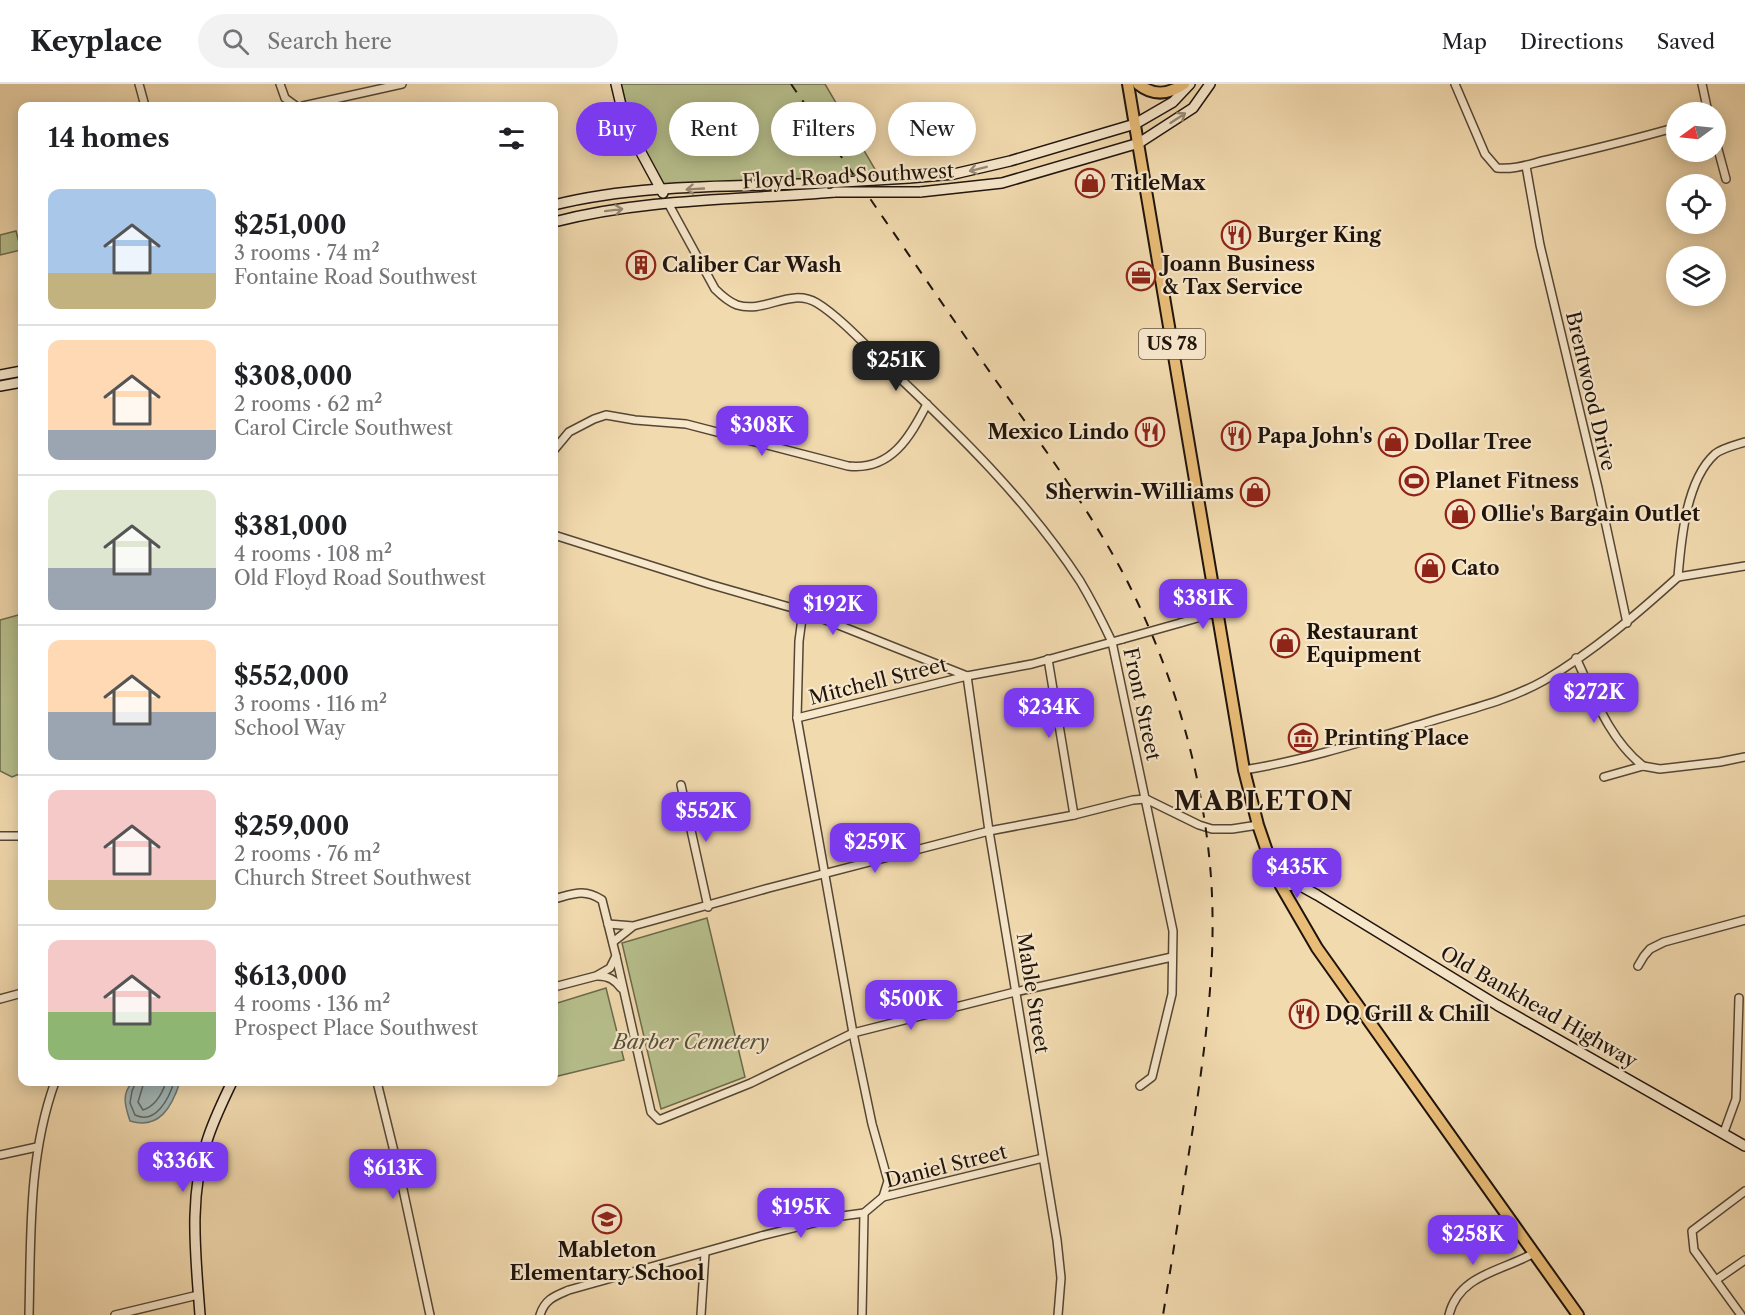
<!DOCTYPE html>
<html lang="en">
<head>
<meta charset="utf-8">
<style>
  body { margin:0; font-family:"Libre Caslon Text",serif; background:#f2f2f2; color:#202124; height:100vh; display:flex; flex-direction:column; font-size:22px; white-space:nowrap }
  * { box-sizing:border-box; margin:0 }
  p { font-size:20px; color:#757577 }
  .icon { flex:none; width:33px; height:33px; fill:none; stroke:currentColor; stroke-width:2; stroke-linecap:round; stroke-linejoin:round }
  .map { position:relative; flex:1; overflow:hidden }
  .sheet { position:absolute; left:18px; top:18px; width:540px; height:984px; display:flex; flex-direction:column; background:#fff; border-radius:12px; box-shadow:0 3px 15px #0003 }
  .sheet>* { flex:none }
  .top-card { position:absolute; left:576px; top:18px; width:570px; height:54px; display:flex; gap:12px }
  .needle { width:39px; rotate:255deg }
  .fabs { position:absolute; left:1666px; top:18px; display:grid; gap:12px }
  .fabs a { display:grid; place-items:center; width:60px; height:60px; border-radius:50%; background:#fff; box-shadow:0 3px 15px #0003; font-size:30px }
  .price { position:absolute; translate:-50% -51px; padding:0 14px; border-radius:12px; background:#7c3aed; color:#fff; font-size:20px; line-height:39px; filter:drop-shadow(0 2px 3px #0008) }
  .price::after { content:''; position:absolute; left:50%; top:36px; width:18px; height:14px; margin-left:-9px; background:inherit; clip-path:polygon(0 0,100% 0,50% 100%) }
  .price.on { background:#222; color:#fff }
  ul { padding:0; list-style:none }
  li { display:flex; align-items:center; gap:18px; height:150px; padding:0 30px }
  li+li { border-top:2px solid #e0e0e0 }
  li span { display:grid; place-items:center; flex:none; width:168px; height:120px; border-radius:12px; color:#555 }
  li>.icon { margin-inline-start:auto }
  span .icon { width:72px; height:72px; fill:#fffc; stroke-width:1 }
  li b { font-size:26px }
  h2 { display:flex; justify-content:space-between; align-items:center; height:72px; padding:0 30px; font-size:26px }
  .chip { padding:0 21px; border-radius:27px; background:#fff; box-shadow:0 3px 15px #0003; font-size:21px; line-height:54px }
  .chip.on { background:#7c3aed; color:#fff }
  header { display:flex; align-items:center; gap:36px; box-sizing:border-box; height:84px; padding:0 30px; background:#fff; border-bottom:2px solid #e0e0e0 }
  header strong { font-size:28px }
  nav { display:flex; gap:33px; margin-inline-start:auto; font-size:21px }
  .search { width:420px; height:54px; background:#f2f2f2; display:flex; align-items:center; gap:15px; box-sizing:border-box; padding:0 21px; border-radius:33px; color:#757577; font-size:22px }
  .map>svg:first-child { display:block }
  .green { fill:#b7c08d; stroke:#6b6a4c; stroke-width:1.5 }
  .water { fill:#a1b7b7; stroke:#6d7673; stroke-width:1.5 }
  .lines { fill:none; stroke-linecap:round; stroke-linejoin:round }
  .shore { stroke:#606662; stroke-width:1.5 }
  .street-casing { stroke:#544635; stroke-width:10 }
  .secondary-casing { stroke:#1f140c; stroke-width:12 }
  .primary-casing { stroke:#1f140c; stroke-width:14 }
  .street { stroke:#f7e7cb; stroke-width:7 }
  .secondary { stroke:#f7e7cb; stroke-width:9 }
  .primary { stroke:#e9bd78; stroke-width:10 }
  .rail { stroke:#1f140c; stroke-width:2; stroke-dasharray:10 10; stroke-linecap:butt }
  .street-bridge-casing { stroke:#544635; stroke-width:10; stroke-linecap:butt }
  .secondary-bridge-casing { stroke:#1f140c; stroke-width:12; stroke-linecap:butt }
  .street-bridge { stroke:#f7e7cb; stroke-width:7 }
  .secondary-bridge { stroke:#f7e7cb; stroke-width:9 }
  .oneway { stroke:#968875 }
  .labels { text-anchor:middle; stroke-width:4.5; stroke-linejoin:round; paint-order:stroke }
  .shield { fill:#f7e7cb; stroke:#605345; stroke-width:1.5 }
  .shield-label { font-size:18px; font-weight:bold; fill:#1f140c }
  .street-label { font-size:20px; fill:#1f140c; stroke:#f7e7cb }
  .poi-label { font-size:20px; font-weight:bold; fill:#1f140c; stroke:#f7e7cb; text-anchor:start }
  .park-label { font-size:20px; font-style:italic; fill:#545039; stroke:#f7e7cb }
  .district-label { font-size:26px; font-weight:bold; letter-spacing:1.5px; fill:#1f140c; stroke:#f7e7cb }
</style>
</head>
<body>
<header>
<strong>Keyplace</strong>
<div class="search"><svg class="icon" aria-label="search" viewBox="0 0 24 24"><circle cx="10" cy="10" r="6"/><path d="M15 15l6 6"/></svg>Search here</div>
<nav><a>Map</a><a>Directions</a><a>Saved</a></nav>
</header>
<div class="map">
<svg width="1745" height="1231" viewBox="0 0 1745 1231">
  <rect width="100%" height="100%" fill="#f2daaf"/>
  <filter id="stains"><feTurbulence type="fractalNoise" baseFrequency=".00333" numOctaves="4"/><feColorMatrix values="0 0 0 0 .2 0 0 0 0 .09 0 0 0 0 .02 0 0 0 .5 -.17"/></filter>
  <radialGradient id="worn" r=".72"><stop offset=".6" stop-color="#630" stop-opacity="0"/><stop offset="1" stop-color="#630" stop-opacity=".3"/></radialGradient>
  <g class="green">
    <path d="M 620,0 L 825,0 L 876,87 L 827,94 L 663,107 L 645,80 Z"/>
    <path d="M 16,147 L 21,166 L 0,171 L 0,151 Z"/>
    <path d="M 22,530 L 22,689 L 12,693 L 0,687 L 0,536 Z"/>
    <path d="M 707,834 L 745,993 L 661,1025 L 622,859 Z"/>
    <path d="M 606,904 L 624,976 L 554,993 L 554,920 Z"/>
  </g>
  <path class="water" d="M 133,998 L 180,998 C 172,1022 160,1046 130,1037 C 125,1022 121,1009 133,998 Z"/>
  <g class="lines">
    <g class="shore">
      <path d="M 136,998 L 132,1007 L 130,1019 L 135,1031 C 156,1041 169,1014 174,998"/>
      <path d="M 144,998 L 138,1018 L 143,1026 C 156,1022 162,1010 166,998"/>
    </g>
    <g class="street-casing">
      <g id="street">
        <path d="M 139,0 L 145,22"/>
        <path d="M 280,0 L 285,14 L 296,22"/>
        <path d="M 1455,0 L 1485,70 L 1497,84 C 1516,86 1532,79 1551,75 C 1594,65 1635,55 1677,43"/>
        <path d="M 1702,0 L 1708,28"/>
        <path d="M 303,22 L 402,0"/>
        <path d="M 1716,58 L 1726,95"/>
        <path d="M 1526,82 L 1540,161 L 1598,404 L 1627,539"/>
        <path d="M 668,119 L 715,205 C 721,211 729,218 737,221 C 765,230 790,203 817,219 C 840,233 868,264 888,283 C 957,348 1028,417 1080,497 C 1092,517 1102,537 1112,558 L 1173,847 L 1172,910 L 1152,993 L 1140,1002"/>
        <path d="M 554,366 L 569,348 L 594,335 L 606,331 L 635,336 L 686,340 L 848,382 C 891,387 910,353 927,320"/>
        <path d="M 554,451 L 709,500 L 803,527 L 967,592 L 1032,580 L 1123,555"/>
        <path d="M 1678,493 L 1745,482"/>
        <path d="M 803,527 L 799,557 L 797,634 L 853,949 L 872,1040 L 888,1097 L 883,1113"/>
        <path d="M 1180,539 L 1218,528"/>
        <path d="M 1576,574 C 1594,612 1609,655 1643,682"/>
        <path d="M 1048,575 L 1074,731"/>
        <path d="M 797,634 L 967,592 L 989,747 L 1057,1156 L 1061,1194 L 1058,1231"/>
        <path d="M 1244,686 C 1306,676 1365,657 1425,639 C 1466,626 1508,617 1545,596 C 1594,567 1637,530 1678,493 C 1681,456 1686,396 1715,370 C 1722,364 1736,361 1745,358"/>
        <path d="M 1604,693 L 1643,682 L 1660,685 L 1720,678 L 1745,673"/>
        <path d="M 681,701 L 708,823"/>
        <path d="M 0,752 L 22,752"/>
        <path d="M 554,815 C 573,810 584,804 602,816 L 616,872 L 610,884 L 596,892 L 554,903"/>
        <path d="M 608,840 L 633,842 L 769,804 L 989,747 L 1074,731 L 1133,716 L 1146,715 L 1199,741 L 1212,745 L 1232,745 L 1258,741"/>
        <path d="M 613,858 L 632,843"/>
        <path d="M 616,872 L 651,1028 L 659,1036 L 751,999 L 853,949 L 1015,908 L 1172,873"/>
        <path d="M 1638,882 L 1644,872 L 1650,865 L 1664,858 L 1745,836"/>
        <path d="M 598,892 C 609,892 615,896 621,904"/>
        <path d="M 0,915 L 22,909"/>
        <path d="M 377,998 L 401,1096 L 430,1231"/>
        <path d="M 1724,1048 L 1736,1015 L 1739,914"/>
        <path d="M 0,1071 L 37,1063"/>
        <path d="M 1716,1196 L 1745,1176"/>
        <path d="M 29,1231 C 31,1153 28,1072 55,998"/>
        <path d="M 115,1231 L 198,1211"/>
        <path d="M 540,1231 C 545,1215 555,1212 569,1206 L 761,1152 L 842,1132 L 864,1129 L 883,1113 L 1043,1074"/>
        <path d="M 701,1231 L 705,1169"/>
        <path d="M 862,1231 L 864,1129"/>
        <path d="M 1449,1231 C 1459,1190 1503,1187 1534,1169"/>
        <path d="M 1741,1231 L 1694,1166 L 1692,1147 L 1745,1107"/>
      </g>
    </g>
    <g class="secondary-casing">
      <g id="secondary">
        <path d="M 616,0 L 624,34 L 630,48 L 663,109"/>
        <path d="M 909,94 L 954,90 L 1010,77 L 1135,40 L 1173,18 L 1190,0"/>
        <path d="M 920,108 L 1002,99 L 1139,59 L 1193,24 L 1210,0"/>
        <path d="M 554,121 C 642,99 737,103 827,99"/>
        <path d="M 554,138 C 645,114 741,116 835,108"/>
        <path d="M 0,291 L 22,287"/>
        <path d="M 0,302 L 22,298"/>
        <path d="M 1281,802 L 1299,801 L 1317,811 L 1497,921 L 1745,1062"/>
        <path d="M 200,1231 C 196,1174 188,1113 207,1057 C 213,1037 223,1017 232,998"/>
      </g>
    </g>
    <g class="primary-casing">
      <g id="primary">
        <path d="M 1128,0 L 1244,686 L 1258,741 L 1270,776 L 1281,802 L 1317,864 L 1578,1231"/>
        <path d="M 1138,0 C 1153,12 1168,11 1184,0"/>
      </g>
    </g>
    <use href="#street" class="street"/>
    <use href="#secondary" class="secondary"/>
    <use href="#primary" class="primary"/>
    <path class="rail" d="M 791,0 C 854,91 917,183 980,274 C 1028,343 1083,414 1123,489 C 1172,583 1203,687 1211,793 C 1217,880 1205,965 1192,1050 C 1182,1110 1173,1171 1163,1231"/>
    <g class="street-bridge-casing">
      <path id="street-bridge" d="M 1123,555 L 1180,539"/>
    </g>
    <g class="secondary-bridge-casing">
      <g id="secondary-bridge">
        <path d="M 827,99 L 909,94"/>
        <path d="M 835,108 L 920,108"/>
      </g>
    </g>
    <use href="#street-bridge" class="street-bridge"/>
    <use href="#secondary-bridge" class="secondary-bridge"/>
  </g>
  <defs><path id="oneway-shaft" d="M-6 0H5M1.5-3L5.5 0L1.5 3" fill="none" stroke-width="1.6" stroke-linecap="round" stroke-linejoin="round" transform="scale(1.5)"/></defs>
  <g class="oneway">
    <use href="#oneway-shaft" transform="translate(1178 34) rotate(-33)"/>
    <use href="#oneway-shaft" transform="translate(978 85) rotate(166)"/>
    <use href="#oneway-shaft" transform="translate(695 105) rotate(177)"/>
    <use href="#oneway-shaft" transform="translate(614 126) rotate(-7)"/>
  </g>
  <defs>
    <g id="shop-ring" transform="scale(1.5)"><circle r="9.5" fill="#f7e7cb" stroke="#8f2418" stroke-width="1.5"/><path d="M-5-2.5h2.3a2.7 3.5 0 0 1 5.4 0H5L5.5 6h-11ZM-1.5-2.5h3a1.5 2.3 0 0 0-3 0Z" fill="#8f2418"/></g>
    <g id="restaurant-ring" transform="scale(1.5)"><circle r="9.5" fill="#f7e7cb" stroke="#8f2418" stroke-width="1.5"/><path d="M-5-6h1v4h1v-4h1v4h1v-4h1v5L-1.5 .5V6h-2V.5L-5-1ZM5-6V6H3V1.5H1.5Q1.5-4 5-6Z" fill="#8f2418"/></g>
    <g id="building-ring" transform="scale(1.5)"><circle r="9.5" fill="#f7e7cb" stroke="#8f2418" stroke-width="1.5"/><path d="M-4-6H4V6H1V3H-1V6H-4ZM-2.5-4.3h1.7v1.8h-1.7ZM.8-4.3h1.7v1.8H.8ZM-2.5-1h1.7V.8h-1.7ZM.8-1h1.7V.8H.8Z" fill="#8f2418"/></g>
    <g id="office-ring" transform="scale(1.5)"><circle r="9.5" fill="#f7e7cb" stroke="#8f2418" stroke-width="1.5"/><path d="M-6-3h4V-5.5h4V-3h4V5H-6ZM-1-4.5V-3h2v-1.5ZM-6 0V1H6V0Z" fill="#8f2418"/></g>
    <g id="stadium-ring" transform="scale(1.5)"><circle r="9.5" fill="#f7e7cb" stroke="#8f2418" stroke-width="1.5"/><path d="M0-5a6.5 5 0 1 0 0 10a6.5 5 0 1 0 0-10ZM-3.5-1.8h7v3.6h-7Z" fill="#8f2418"/></g>
    <g id="museum-ring" transform="scale(1.5)"><circle r="9.5" fill="#f7e7cb" stroke="#8f2418" stroke-width="1.5"/><path d="M0-6L6-3V-2H-6V-3ZM-5-1h2V3h-2ZM-1-1h2V3h-2ZM3-1h2V3H3ZM-6 4H6V6H-6Z" fill="#8f2418"/></g>
    <g id="school-ring" transform="scale(1.5)"><circle r="9.5" fill="#f7e7cb" stroke="#8f2418" stroke-width="1.5"/><path d="M0-5L7-2L0 1L-7-2ZM-4 1L0 2.5L4 1V4Q0 6-4 4Z" fill="#8f2418"/></g>
  </defs>
  <g fill-rule="evenodd">
    <use href="#shop-ring" x="1090" y="99"/>
    <use href="#restaurant-ring" x="1236" y="151"/>
    <use href="#building-ring" x="641" y="181"/>
    <use href="#office-ring" x="1141" y="192"/>
    <use href="#restaurant-ring" x="1150" y="348"/>
    <use href="#restaurant-ring" x="1236" y="352"/>
    <use href="#shop-ring" x="1393" y="358"/>
    <use href="#stadium-ring" x="1414" y="397"/>
    <use href="#shop-ring" x="1255" y="408"/>
    <use href="#shop-ring" x="1460" y="430"/>
    <use href="#shop-ring" x="1430" y="484"/>
    <use href="#shop-ring" x="1285" y="559"/>
    <use href="#museum-ring" x="1303" y="654"/>
    <use href="#restaurant-ring" x="1304" y="930"/>
    <use href="#school-ring" x="607" y="1135"/>
  </g>
  <g class="labels">
    <rect class="shield" x="1139" y="245" width="66" height="30" rx="4.5"/>
    <g class="shield-label">
      <text x="1172" y="266">US 78</text>
    </g>
    <g class="street-label">
      <text transform="translate(848 92) rotate(-3)" y="7">Floyd Road Southwest</text>
      <text transform="translate(1591 307) rotate(77)" y="7">Brentwood Drive</text>
      <text transform="translate(878 597) rotate(-14)" y="7">Mitchell Street</text>
      <text transform="translate(1142 620) rotate(78)" y="7">Front Street</text>
      <text transform="translate(1033 909) rotate(81)" y="7">Mable Street</text>
      <text transform="translate(1539 923) rotate(30)" y="7">Old Bankhead Highway</text>
      <text transform="translate(946 1082) rotate(-14)" y="7">Daniel Street</text>
    </g>
    <g class="poi-label">
      <text x="1111" y="106">TitleMax</text>
      <text x="1257" y="158">Burger King</text>
      <text x="1162" y="187">Joann Business<tspan x="1162" dy="23">&amp; Tax Service</tspan></text>
      <text x="662" y="188">Caliber Car Wash</text>
      <text x="1129" y="355" text-anchor="end">Mexico Lindo</text>
      <text x="1257" y="359">Papa John's</text>
      <text x="1414" y="365">Dollar Tree</text>
      <text x="1435" y="404">Planet Fitness</text>
      <text x="1234" y="415" text-anchor="end">Sherwin-Williams</text>
      <text x="1481" y="437">Ollie's Bargain Outlet</text>
      <text x="1451" y="491">Cato</text>
      <text x="1306" y="555">Restaurant<tspan x="1306" dy="23">Equipment</tspan></text>
      <text x="1324" y="661">Printing Place</text>
      <text x="1325" y="937">DQ Grill &amp; Chill</text>
      <text x="607" y="1173" text-anchor="middle">Mableton<tspan x="607" dy="23">Elementary School</tspan></text>
    </g>
    <g class="park-label">
      <text x="691" y="965">Barber Cemetery</text>
    </g>
    <g class="district-label">
      <text x="1264" y="726">MABLETON</text>
    </g>
  </g>
  <rect width="100%" height="100%" filter="url(#stains)"/>
  <rect width="100%" height="100%" fill="url(#worn)"/>
</svg>
<div class="fabs">
<a><svg class="needle" viewBox="-14 -14 28 28"><path d="M0-13l5 13h-10z" fill="#e53935"/><path d="M0 13l5-13h-10z" fill="#757577"/></svg></a>
<a><svg class="icon" aria-label="locate" viewBox="0 0 24 24"><circle cx="12" cy="12" r="6"/><path d="M12 2v4M12 18v4M2 12h4M18 12h4"/></svg></a>
<a><svg class="icon" aria-label="layers" viewBox="0 0 24 24"><path d="M12 4l9 5-9 5-9-5zM3 14l9 5 9-5"/></svg></a>
</div>
<b class="price on" style="left:896px;top:308px">$251K</b>
<b class="price" style="left:762px;top:373px">$308K</b>
<b class="price" style="left:1203px;top:546px">$381K</b>
<b class="price" style="left:833px;top:552px">$192K</b>
<b class="price" style="left:1594px;top:640px">$272K</b>
<b class="price" style="left:1049px;top:655px">$234K</b>
<b class="price" style="left:706px;top:759px">$552K</b>
<b class="price" style="left:875px;top:790px">$259K</b>
<b class="price" style="left:1297px;top:815px">$435K</b>
<b class="price" style="left:911px;top:947px">$500K</b>
<b class="price" style="left:183px;top:1109px">$336K</b>
<b class="price" style="left:393px;top:1116px">$613K</b>
<b class="price" style="left:801px;top:1155px">$195K</b>
<b class="price" style="left:1473px;top:1182px">$258K</b>
<div class="top-card">
<a class="chip on">Buy</a>
<a class="chip">Rent</a>
<a class="chip">Filters</a>
<a class="chip">New</a>
</div>
<section class="sheet">
<h2>14 homes<svg class="icon" aria-label="filters" viewBox="0 0 24 24"><path d="M4 7h16M4 17h16"/><circle cx="9" cy="7" r="2"/><circle cx="15" cy="17" r="2"/></svg></h2>
<ul>
<li><span style="background:linear-gradient(#a9c7e8 70%,#c2b280 0)"><svg class="icon" aria-label="home" viewBox="0 0 24 24"><path d="M3 11l9-7 9 7M6 9v11h12V9"/></svg></span><div><b>$251,000</b><p>3 rooms · 74 m²</p><p>Fontaine Road Southwest</p></div></li>
<li><span style="background:linear-gradient(#ffd9b3 75%,#9aa5b1 0)"><svg class="icon" aria-label="home" viewBox="0 0 24 24"><path d="M3 11l9-7 9 7M6 9v11h12V9"/></svg></span><div><b>$308,000</b><p>2 rooms · 62 m²</p><p>Carol Circle Southwest</p></div></li>
<li><span style="background:linear-gradient(#dfe7d0 65%,#9aa5b1 0)"><svg class="icon" aria-label="home" viewBox="0 0 24 24"><path d="M3 11l9-7 9 7M6 9v11h12V9"/></svg></span><div><b>$381,000</b><p>4 rooms · 108 m²</p><p>Old Floyd Road Southwest</p></div></li>
<li><span style="background:linear-gradient(#ffd9b3 60%,#9aa5b1 0)"><svg class="icon" aria-label="home" viewBox="0 0 24 24"><path d="M3 11l9-7 9 7M6 9v11h12V9"/></svg></span><div><b>$552,000</b><p>3 rooms · 116 m²</p><p>School Way</p></div></li>
<li><span style="background:linear-gradient(#f6c9c9 75%,#c2b280 0)"><svg class="icon" aria-label="home" viewBox="0 0 24 24"><path d="M3 11l9-7 9 7M6 9v11h12V9"/></svg></span><div><b>$259,000</b><p>2 rooms · 76 m²</p><p>Church Street Southwest</p></div></li>
<li><span style="background:linear-gradient(#f6c9c9 60%,#8fb573 0)"><svg class="icon" aria-label="home" viewBox="0 0 24 24"><path d="M3 11l9-7 9 7M6 9v11h12V9"/></svg></span><div><b>$613,000</b><p>4 rooms · 136 m²</p><p>Prospect Place Southwest</p></div></li>
</ul>
</section>
</div>
</body>
</html>
